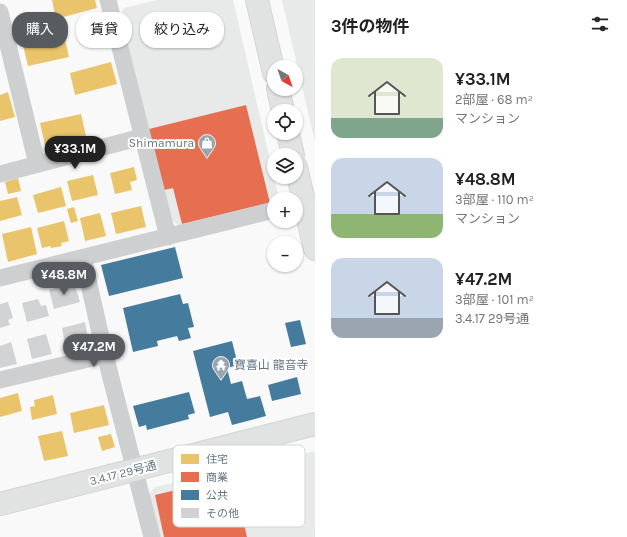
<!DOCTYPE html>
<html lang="ja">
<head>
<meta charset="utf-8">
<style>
  body { margin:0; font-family:Karla,"Noto Sans JP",sans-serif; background:#f6f6f6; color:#222; height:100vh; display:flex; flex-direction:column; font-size:15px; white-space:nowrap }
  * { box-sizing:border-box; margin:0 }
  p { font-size:13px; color:#767676 }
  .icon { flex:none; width:22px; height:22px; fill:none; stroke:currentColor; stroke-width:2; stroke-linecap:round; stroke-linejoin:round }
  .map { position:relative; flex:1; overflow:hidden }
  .side { display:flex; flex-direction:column; background:#fff; width:312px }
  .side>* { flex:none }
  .guide { position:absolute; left:12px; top:12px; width:243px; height:36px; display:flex; gap:8px }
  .needle { width:26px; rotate:140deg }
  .buttons { position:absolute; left:267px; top:60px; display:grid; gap:8px }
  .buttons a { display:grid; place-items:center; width:36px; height:36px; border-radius:50%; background:#fff; box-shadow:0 1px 3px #0004; font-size:20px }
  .price { position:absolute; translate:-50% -34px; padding:0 9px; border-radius:14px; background:#585c60; color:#fff; font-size:13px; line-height:26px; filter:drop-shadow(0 1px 2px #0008) }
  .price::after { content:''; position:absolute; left:50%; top:24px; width:12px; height:9px; margin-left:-6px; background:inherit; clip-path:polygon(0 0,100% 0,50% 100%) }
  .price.on { background:#222; color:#fff }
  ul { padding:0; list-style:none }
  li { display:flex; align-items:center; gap:12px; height:100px; padding:0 16px }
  li span { display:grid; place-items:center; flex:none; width:112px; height:80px; border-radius:12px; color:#555 }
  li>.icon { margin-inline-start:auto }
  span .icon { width:48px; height:48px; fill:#fffc; stroke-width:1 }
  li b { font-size:17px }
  h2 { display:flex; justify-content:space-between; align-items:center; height:48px; padding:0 16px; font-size:17px }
  .tag { padding:0 14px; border-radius:16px; background:#fff; box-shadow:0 1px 3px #0004; font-size:14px; line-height:36px }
  .tag.on { background:#585c60; color:#fff }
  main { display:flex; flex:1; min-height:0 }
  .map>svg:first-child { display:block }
  .built { fill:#e8e9e9 }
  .homes { fill:#e9c46a }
  .shops { fill:#e76f51 }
  .public { fill:#457b9d }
  .building { fill:#d0d2d3 }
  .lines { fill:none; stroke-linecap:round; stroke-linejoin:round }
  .secondary-casing { stroke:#d5d6d7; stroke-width:24 }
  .street { stroke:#cecfd0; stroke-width:17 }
  .secondary { stroke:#e1e2e2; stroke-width:22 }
  .labels { text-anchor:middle; stroke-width:4; stroke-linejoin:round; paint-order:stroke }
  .poi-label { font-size:12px; fill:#657683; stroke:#fff; text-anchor:end }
  .street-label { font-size:12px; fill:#657683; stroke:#fff }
  .key { fill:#fff; stroke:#d1d6da; stroke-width:1 }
  .key-label { font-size:11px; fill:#657683 }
</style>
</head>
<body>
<main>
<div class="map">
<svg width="315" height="537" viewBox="0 0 315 537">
  <rect width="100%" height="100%" fill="#f9f9f9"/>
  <g class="built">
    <path d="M 157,0 L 233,0 L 279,199 L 274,199 L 274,203 L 178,225 L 172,220 L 120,15 L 124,8 Z"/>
    <path d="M 282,0 L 315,0 L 315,142 L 296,60 Z"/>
    <path d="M 315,451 L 315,537 L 159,537 L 149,496 L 151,491 L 155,487 Z"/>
  </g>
  <g class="homes">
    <path d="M 52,0 L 95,0 L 97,8 L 56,19 Z"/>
    <path d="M 64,35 L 69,57 L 28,66 L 23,45 Z"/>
    <path d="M 111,62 L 117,84 L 75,95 L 70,73 Z"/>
    <path d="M 8,92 L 15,117 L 0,121 L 0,95 Z"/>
    <path d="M 81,114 L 86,136 L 45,145 L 40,123 Z"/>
    <path d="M 134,167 L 137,180 L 130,182 L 132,190 L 115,194 L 110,173 Z"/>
    <path d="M 93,175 L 98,195 L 72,201 L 67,181 Z"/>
    <path d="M 18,178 L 21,191 L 8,194 L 5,182 Z"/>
    <path d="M 61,187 L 66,206 L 38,213 L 33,195 Z"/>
    <path d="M 17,197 L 22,215 L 0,221 L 0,201 Z"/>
    <path d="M 141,206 L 146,227 L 116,234 L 111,213 Z"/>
    <path d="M 74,207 L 78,221 L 71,223 L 67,209 Z"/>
    <path d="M 100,213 L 106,236 L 85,241 L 80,218 Z"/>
    <path d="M 64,221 L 69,241 L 61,243 L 62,246 L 51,248 L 50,246 L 42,248 L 37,228 Z"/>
    <path d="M 31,227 L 37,254 L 8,262 L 2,234 Z"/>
    <path d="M 18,393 L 22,411 L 0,417 L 0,398 Z"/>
    <path d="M 53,395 L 57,414 L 32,420 L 30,407 L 35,406 L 34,400 Z"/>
    <path d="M 104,405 L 109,425 L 74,433 L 70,413 Z"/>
    <path d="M 62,431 L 68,456 L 44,461 L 38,436 Z"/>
    <path d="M 111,434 L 115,447 L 102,451 L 98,437 Z"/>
  </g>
  <g class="shops">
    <path d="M 246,105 L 270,203 L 182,224 L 173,188 L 164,190 L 149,129 Z"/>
    <path d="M 227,478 L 231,492 L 236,491 L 247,537 L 164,537 L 155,495 Z"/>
  </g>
  <g class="public">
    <path d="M 175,247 L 183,278 L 109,296 L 101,265 Z"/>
    <path d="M 180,294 L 183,304 L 188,303 L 194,327 L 188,328 L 191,338 L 179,341 L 177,336 L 157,341 L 158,346 L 133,352 L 123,308 Z"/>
    <path d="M 300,320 L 306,344 L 291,347 L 285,323 Z"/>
    <path d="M 232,341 L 238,365 L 227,368 L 231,384 L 242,381 L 247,399 L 260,396 L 266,416 L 232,425 L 228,412 L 210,417 L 193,351 Z"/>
    <path d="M 297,377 L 301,394 L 272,401 L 268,385 Z"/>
    <path d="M 189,392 L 195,413 L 188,415 L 189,419 L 147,430 L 146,425 L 139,427 L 133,406 Z"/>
  </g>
  <g class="building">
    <path d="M 74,283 L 80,302 L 54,309 L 49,290 Z"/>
    <path d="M 38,299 L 41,306 L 46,305 L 49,316 L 27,322 L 22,303 Z"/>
    <path d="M 8,302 L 13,318 L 8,320 L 10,325 L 0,328 L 0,304 Z"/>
    <path d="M 85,322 L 89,344 L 66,350 L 62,328 Z"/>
    <path d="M 46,334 L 52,354 L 32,359 L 27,339 Z"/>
    <path d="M 11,342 L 17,364 L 0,368 L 0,346 Z"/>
  </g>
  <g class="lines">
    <g class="secondary-casing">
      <g id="secondary">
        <path d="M 257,0 L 274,73"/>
        <path d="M 278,89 L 283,111"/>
        <path d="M 288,133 L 293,155"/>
        <path d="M 296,167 L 315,249"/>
        <path d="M 0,504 L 315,424"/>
      </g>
    </g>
    <g class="street">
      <path d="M 108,0 L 168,237"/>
      <path d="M 0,12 L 37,164"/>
      <path d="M 0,174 L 142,137"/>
      <path d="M 83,258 L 105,355 L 152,537"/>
      <path d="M 0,278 L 274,210"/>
      <path d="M 0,380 L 105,355"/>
    </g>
    <use href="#secondary" class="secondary"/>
  </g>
  <defs>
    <g id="shop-pin" transform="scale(0.9)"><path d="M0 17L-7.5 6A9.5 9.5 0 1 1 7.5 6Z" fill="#99a4ac" stroke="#fff"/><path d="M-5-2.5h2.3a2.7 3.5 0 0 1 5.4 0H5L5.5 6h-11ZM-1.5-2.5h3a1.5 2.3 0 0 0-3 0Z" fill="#fff"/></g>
    <g id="temple-pin" transform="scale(0.9)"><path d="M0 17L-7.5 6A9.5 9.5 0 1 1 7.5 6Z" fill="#99a4ac" stroke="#fff"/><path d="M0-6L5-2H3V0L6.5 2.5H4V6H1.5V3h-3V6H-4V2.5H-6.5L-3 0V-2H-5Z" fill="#fff"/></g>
  </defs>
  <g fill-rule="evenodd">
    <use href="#shop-pin" x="207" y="143"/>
    <use href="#temple-pin" x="221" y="365"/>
  </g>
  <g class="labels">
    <g class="poi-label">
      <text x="194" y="147">Shimamura</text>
      <text x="234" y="369" text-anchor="start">寶喜山 龍音寺</text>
    </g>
    <g class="street-label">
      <text transform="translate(123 473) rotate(-14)" y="4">3.4.17 29号通</text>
    </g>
  </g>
  <rect x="173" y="445" width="132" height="82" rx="6" class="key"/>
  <rect x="181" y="454" width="18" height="10" fill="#e9c46a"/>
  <rect x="181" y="472" width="18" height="10" fill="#e76f51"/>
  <rect x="181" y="490" width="18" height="10" fill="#457b9d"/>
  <rect x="181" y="508" width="18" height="10" fill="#d0d2d3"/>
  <g class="key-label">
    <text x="206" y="463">住宅</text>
    <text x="206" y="481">商業</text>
    <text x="206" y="499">公共</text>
    <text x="206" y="517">その他</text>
  </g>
</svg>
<div class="buttons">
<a><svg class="needle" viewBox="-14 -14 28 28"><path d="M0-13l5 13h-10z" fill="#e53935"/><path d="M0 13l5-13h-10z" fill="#767676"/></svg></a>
<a><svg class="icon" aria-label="locate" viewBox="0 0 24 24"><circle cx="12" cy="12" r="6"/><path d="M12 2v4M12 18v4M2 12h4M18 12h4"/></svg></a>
<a><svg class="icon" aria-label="layers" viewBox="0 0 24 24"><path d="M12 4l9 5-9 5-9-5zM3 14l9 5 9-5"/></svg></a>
<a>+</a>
<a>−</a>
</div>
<b class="price on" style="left:75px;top:170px">¥33.1M</b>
<b class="price" style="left:64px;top:296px">¥48.8M</b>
<b class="price" style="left:94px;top:368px">¥47.2M</b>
<div class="guide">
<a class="tag on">購入</a>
<a class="tag">賃貸</a>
<a class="tag">絞り込み</a>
</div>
</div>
<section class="side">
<h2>3件の物件<svg class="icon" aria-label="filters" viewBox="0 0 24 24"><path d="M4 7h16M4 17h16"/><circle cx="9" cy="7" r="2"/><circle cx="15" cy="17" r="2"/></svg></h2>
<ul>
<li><span style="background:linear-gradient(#dfe7d0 75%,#7fa58c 0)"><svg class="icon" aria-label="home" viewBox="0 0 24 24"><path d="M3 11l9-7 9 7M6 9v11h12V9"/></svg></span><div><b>¥33.1M</b><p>2部屋 · 68 m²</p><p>マンション</p></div></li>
<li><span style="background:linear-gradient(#c9d6e8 70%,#8fb573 0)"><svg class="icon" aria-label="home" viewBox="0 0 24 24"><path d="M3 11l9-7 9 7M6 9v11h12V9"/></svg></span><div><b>¥48.8M</b><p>3部屋 · 110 m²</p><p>マンション</p></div></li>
<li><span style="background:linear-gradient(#c9d6e8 75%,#9aa5b1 0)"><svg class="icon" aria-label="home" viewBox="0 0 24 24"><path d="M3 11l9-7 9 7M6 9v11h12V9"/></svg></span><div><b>¥47.2M</b><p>3部屋 · 101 m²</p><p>3.4.17 29号通</p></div></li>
</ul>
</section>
</main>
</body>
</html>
